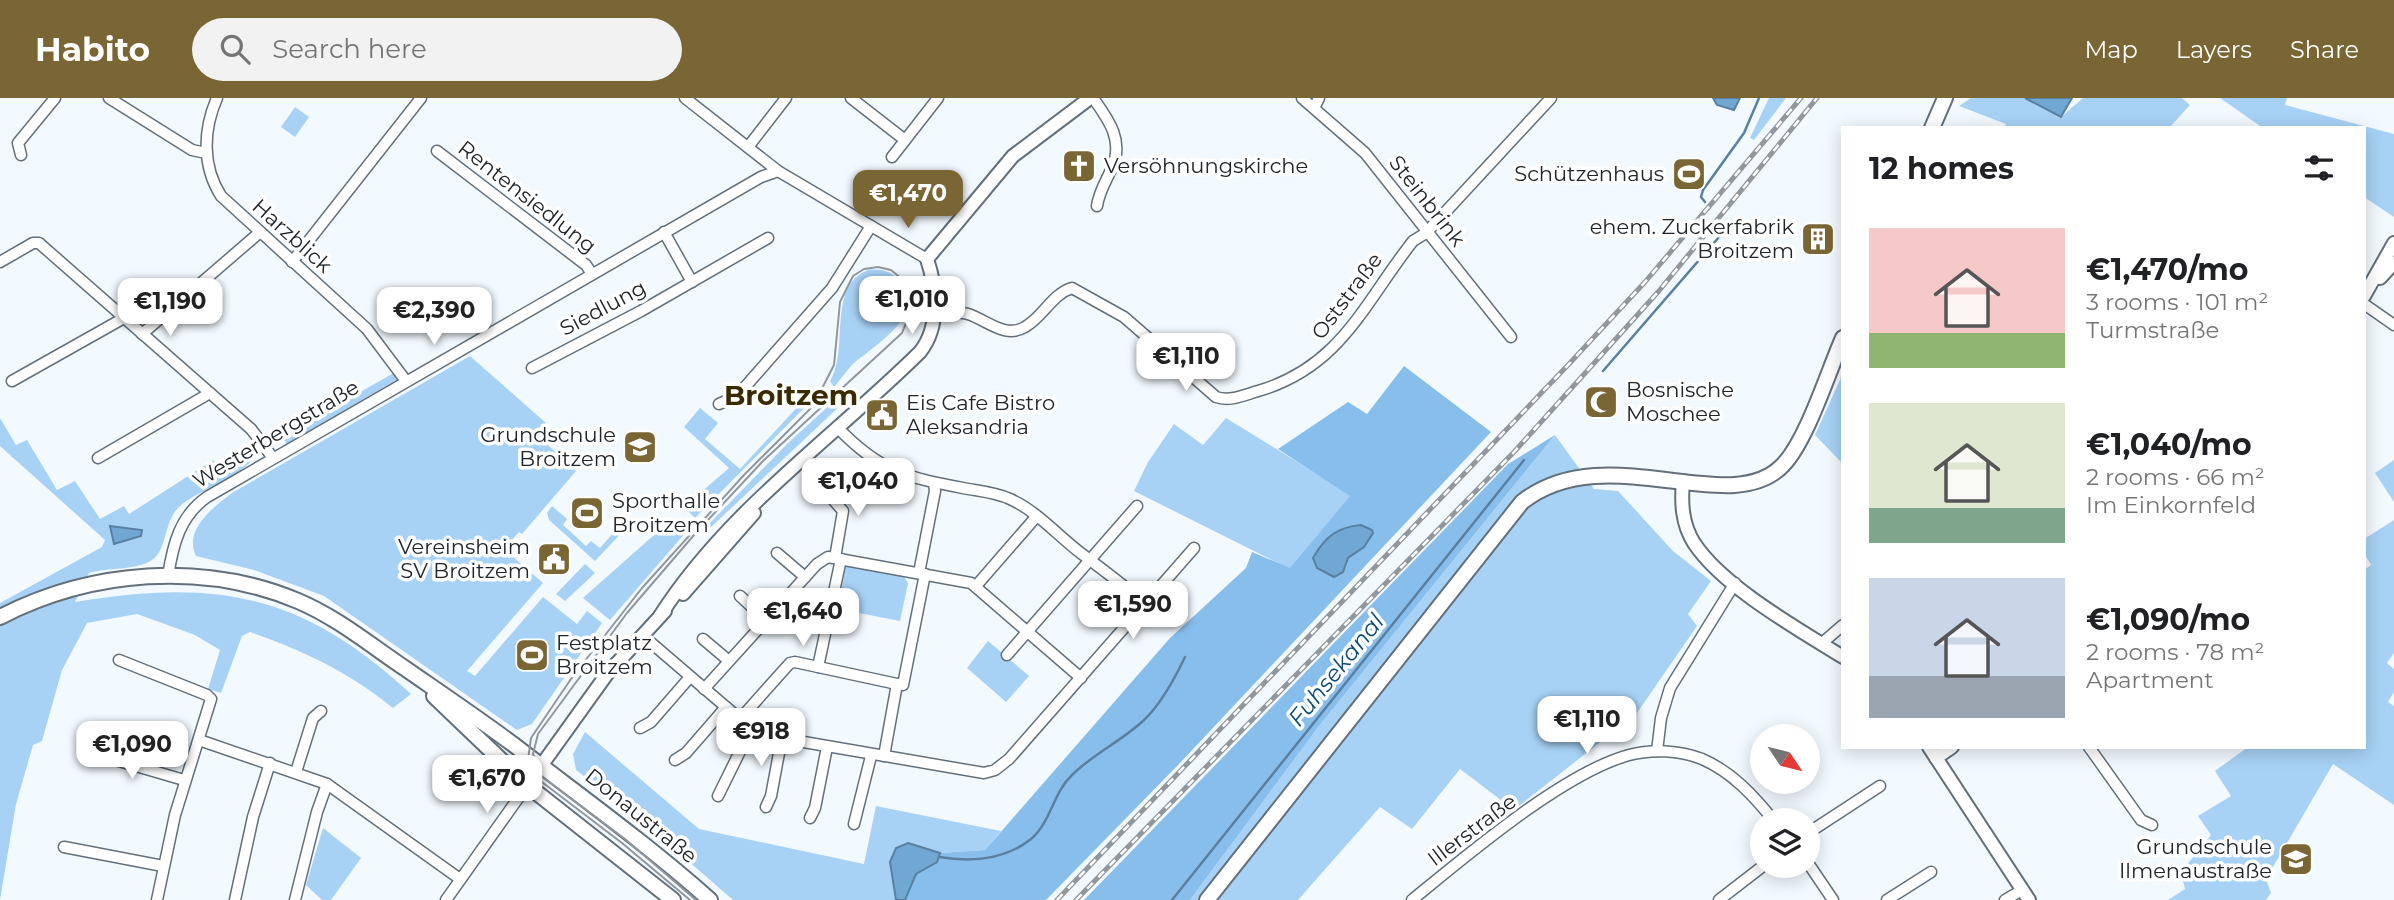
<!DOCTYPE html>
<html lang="en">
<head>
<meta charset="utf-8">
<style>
  body { margin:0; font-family:Montserrat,sans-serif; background:#f2f2f2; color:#202124; height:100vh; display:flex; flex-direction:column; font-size:26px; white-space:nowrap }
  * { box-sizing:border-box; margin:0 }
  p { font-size:23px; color:#757577 }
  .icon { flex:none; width:38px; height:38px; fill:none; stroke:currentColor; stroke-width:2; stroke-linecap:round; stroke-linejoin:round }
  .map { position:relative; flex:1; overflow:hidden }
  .sheet { position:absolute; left:1841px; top:28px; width:525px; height:623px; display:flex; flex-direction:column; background:#fff; border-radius:0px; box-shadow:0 4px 18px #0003 }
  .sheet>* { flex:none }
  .needle { width:46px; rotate:125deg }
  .fabs { position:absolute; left:1750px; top:626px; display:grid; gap:14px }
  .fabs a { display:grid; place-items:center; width:70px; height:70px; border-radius:50%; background:#fff; box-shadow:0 4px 18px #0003; font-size:35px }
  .price { position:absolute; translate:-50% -60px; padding:0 16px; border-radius:14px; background:#fff; color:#222; font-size:23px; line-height:46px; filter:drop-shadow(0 2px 4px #0008) }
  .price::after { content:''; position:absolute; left:50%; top:42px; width:21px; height:16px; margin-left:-10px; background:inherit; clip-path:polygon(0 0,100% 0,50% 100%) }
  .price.on { background:#7a6534; color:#fff }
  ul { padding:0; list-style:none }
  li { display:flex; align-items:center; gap:21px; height:175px; padding:0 28px }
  li span { display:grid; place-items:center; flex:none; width:196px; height:140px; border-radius:0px; color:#555 }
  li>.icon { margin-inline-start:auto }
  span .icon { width:84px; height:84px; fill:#fffc; stroke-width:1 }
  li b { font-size:30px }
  h2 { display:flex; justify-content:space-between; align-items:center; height:84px; padding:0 28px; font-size:30px }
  header { display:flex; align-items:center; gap:42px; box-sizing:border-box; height:98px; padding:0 35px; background:#7a6534; color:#fff }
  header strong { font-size:33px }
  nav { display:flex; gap:38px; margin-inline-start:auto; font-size:24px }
  .search { width:490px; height:63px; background:#f2f2f2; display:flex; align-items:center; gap:18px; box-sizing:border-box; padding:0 24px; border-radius:38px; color:#757577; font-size:26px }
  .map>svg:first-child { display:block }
  .green { fill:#a7d2f6 }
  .forest { fill:#88beec }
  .water { fill:#71a7d3; stroke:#5980a0; stroke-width:2 }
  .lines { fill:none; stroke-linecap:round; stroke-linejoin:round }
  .stream { stroke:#5980a0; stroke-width:2.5 }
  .minor-casing { stroke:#63707b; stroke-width:13 }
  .tertiary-casing { stroke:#63707b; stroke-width:16 }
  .secondary-casing { stroke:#63707b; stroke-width:18 }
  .minor { stroke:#fff; stroke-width:10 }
  .tertiary { stroke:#fff; stroke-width:12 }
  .secondary { stroke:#fff; stroke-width:14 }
  .tram { stroke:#91979c; stroke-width:2 }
  .rail-casing { stroke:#91979c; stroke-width:5 }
  .rail { stroke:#fff; stroke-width:2.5; stroke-dasharray:8; stroke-linecap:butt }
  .labels { text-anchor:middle; stroke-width:7; stroke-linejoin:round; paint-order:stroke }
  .poi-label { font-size:21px; fill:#20252a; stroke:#fff; text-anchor:start }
  .street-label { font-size:21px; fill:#20252a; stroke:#fff }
  .water-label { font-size:23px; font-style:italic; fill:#094b75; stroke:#fff }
  .district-label { font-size:28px; font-weight:bold; fill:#392a00; stroke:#fff }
</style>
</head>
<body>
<header>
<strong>Habito</strong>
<div class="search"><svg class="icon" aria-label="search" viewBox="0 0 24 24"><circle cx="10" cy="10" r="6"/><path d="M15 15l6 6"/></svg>Search here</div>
<nav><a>Map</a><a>Layers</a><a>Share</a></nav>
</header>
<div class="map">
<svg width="2394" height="802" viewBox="0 0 2394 802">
  <rect width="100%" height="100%" fill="#f3faff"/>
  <g class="green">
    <path d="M 1769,0 L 1786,0 L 1754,42 L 1750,40 Z"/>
    <path d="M 1971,0 L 2025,0 L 2061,19 L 2083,0 L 2182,0 L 2190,7 L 2169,30 L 2005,30 L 2006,26 L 1959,8 Z"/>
    <path d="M 2220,0 L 2287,0 L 2285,7 L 2394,36 L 2394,119 L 2364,99 L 2364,30 L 2263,30 Z"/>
    <path d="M 295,9 L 309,19 L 295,39 L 281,29 Z"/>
    <path d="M 868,172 C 882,170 893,174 902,185 C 929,217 870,250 851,268 C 845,275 840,282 834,289 L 830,283 C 850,251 826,188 868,172 Z"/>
    <path d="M 470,258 L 546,325 L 536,336 L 576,373 L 522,436 L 519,434 L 504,451 L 543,485 L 467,573 L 475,578 L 543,499 L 577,526 L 587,513 L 602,525 L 532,626 L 517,632 L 324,498 L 254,472 L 196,458 C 183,431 214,409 232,395 Z"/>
    <path d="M 399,272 L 403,278 L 286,346 L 283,338 Z"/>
    <path d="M 1843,275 L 1843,363 L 1841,364 L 1815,337 Z"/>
    <path d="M 814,291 L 817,293 L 809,305 L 695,420 L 684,409 L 729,370 L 684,329 L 700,310 L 718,325 L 705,341 L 740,371 Z"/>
    <path d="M 835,302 L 842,306 L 709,431 L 707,428 L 787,346 Z"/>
    <path d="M 0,320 L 16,347 L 27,342 L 57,392 L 75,383 L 100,421 L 124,408 L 129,416 L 213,362 L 216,366 L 256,344 L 260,351 C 248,378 199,390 178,410 C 164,424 167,452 152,462 C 135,473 108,469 89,475 L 75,504 C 217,480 303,496 411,596 L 393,610 C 349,574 304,553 250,534 L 242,538 L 221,595 L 208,591 L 220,552 L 195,537 L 137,516 L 87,525 L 62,572 L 42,643 L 33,647 L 16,706 L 0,802 L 0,505 L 102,449 L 105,442 L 0,348 Z"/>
    <path d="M 1226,320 L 1351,397 L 1290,471 L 1134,393 L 1148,364 L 1174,326 L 1203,347 Z"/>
    <path d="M 1555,337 L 1594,391 L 1618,393 L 1673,453 L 1711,483 L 1688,516 L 1697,528 L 1637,615 L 1514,712 L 1460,671 L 1412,731 L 1380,709 L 1298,802 L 1190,802 L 1319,628 Z"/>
    <path d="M 2394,362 L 2394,404 L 2375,375 Z"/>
    <path d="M 552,408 L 567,421 L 563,427 L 586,448 L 591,443 L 600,450 L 624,423 L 629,427 L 595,463 L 549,422 L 547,415 Z"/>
    <path d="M 672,421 L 687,433 L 610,522 L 583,500 Z"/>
    <path d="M 2394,422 L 2394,555 L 2387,565 L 2394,571 L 2394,594 L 2388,604 L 2394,608 L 2394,707 L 2333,666 L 2266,781 L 2271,795 L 2266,802 L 2168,802 L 2185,791 L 2181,774 L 2211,737 L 2198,718 L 2231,698 L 2215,673 L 2248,649 L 2364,649 L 2364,472 L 2371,467 L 2364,455 L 2364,441 Z"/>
    <path d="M 585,466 L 595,475 L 565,503 L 556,496 Z"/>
    <path d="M 846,468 L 904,479 L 908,485 L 900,523 L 838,511 Z"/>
    <path d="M 988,543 L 1029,578 L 1006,604 L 967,570 Z"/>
    <path d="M 585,634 L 699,731 L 864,766 L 876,708 L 1001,733 L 985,752 L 940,755 L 908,745 L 890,764 L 896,802 L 733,802 L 642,723 L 576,672 L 573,656 Z"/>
    <path d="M 323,730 L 361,760 L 331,802 L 322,802 L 306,787 Z"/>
  </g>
  <g class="forest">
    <path d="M 1404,268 L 1491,334 L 1179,666 L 1046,802 L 903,802 L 916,776 L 937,764 L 940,755 L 985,752 L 1170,540 L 1246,470 L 1252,454 L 1290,470 L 1350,398 L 1278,351 L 1348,304 L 1367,316 Z"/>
    <path d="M 1555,337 L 1319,628 L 1190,802 L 1084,802 L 1508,366 Z"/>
  </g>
  <g class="water">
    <path d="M 1713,0 L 1740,0 L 1734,12 L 1717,7 Z"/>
    <path d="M 2025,0 L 2072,0 L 2061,19 Z"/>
    <path d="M 1361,427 L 1372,432 L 1373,435 L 1364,449 L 1348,460 L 1343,474 L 1334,479 L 1317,470 L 1313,460 C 1325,439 1337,429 1361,427 Z"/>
    <path d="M 110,428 L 142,432 L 141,438 L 114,446 Z"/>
    <path d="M 908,745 L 940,755 L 937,764 L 916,776 L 905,802 L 896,802 L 890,764 L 896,750 Z"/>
  </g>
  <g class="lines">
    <g class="stream">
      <path d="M 1705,104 L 1701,99 L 1703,92 L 1744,35 L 1759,0"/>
      <path d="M 1603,273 L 1726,131 L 1726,123"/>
      <path d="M 939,759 C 970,764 1005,762 1031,741 C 1051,724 1053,695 1072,677 C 1094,655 1122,643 1144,622 C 1162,605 1175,580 1185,559"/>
      <path d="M 1172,802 L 1524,362"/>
    </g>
    <g class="minor-casing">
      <g id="minor">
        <path d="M 109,0 L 192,52 L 206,55"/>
        <path d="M 217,0 C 203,32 202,68 221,98 L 367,231 L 406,283"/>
        <path d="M 685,0 L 778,73 L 927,161"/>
        <path d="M 851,0 L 905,42"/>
        <path d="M 1093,0 C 1109,22 1125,44 1111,72 C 1105,85 1099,94 1097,108"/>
        <path d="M 1302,0 L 1365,55 L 1511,239"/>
        <path d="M 1314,10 L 1319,0"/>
        <path d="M 748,49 L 786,0"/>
        <path d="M 437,53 L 586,167 L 592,176"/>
        <path d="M 21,57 L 18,45 L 55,0"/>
        <path d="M 892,59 L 938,0"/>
        <path d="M 664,134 L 692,184"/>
        <path d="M 0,164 L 33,145 L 39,145 L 251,331 L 273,360"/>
        <path d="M 292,164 L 421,0"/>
        <path d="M 2364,206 L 2394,227"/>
        <path d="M 935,215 C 945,215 958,213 968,216 C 987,222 1005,241 1025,229 C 1043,219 1052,196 1072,190 L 1124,219 L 1216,299 C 1230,304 1244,297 1258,293 C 1341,269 1364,205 1413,143 L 1426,135 L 1551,0"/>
        <path d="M 142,236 L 259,135"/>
        <path d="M 532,270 L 641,213 L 768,140"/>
        <path d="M 12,283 L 124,220"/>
        <path d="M 719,306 L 737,298 L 832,190 L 871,128"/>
        <path d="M 98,360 L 210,295"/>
        <path d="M 828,396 L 843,413 L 835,460"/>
        <path d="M 777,455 L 805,479"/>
        <path d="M 168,478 C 173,446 180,418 207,399 L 761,79 L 778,73"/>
        <path d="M 976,488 L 1036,419"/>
        <path d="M 740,498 L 766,522"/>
        <path d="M 1145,506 L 1194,450"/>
        <path d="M 642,537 L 740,621 L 758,631 L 792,642 L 984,675 L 995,672 L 1009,661 L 1145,506 C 1124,487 1103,472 1082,456 C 1058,438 1037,413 1010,401 C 995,394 978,393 963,390 C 905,379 879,373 837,329"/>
        <path d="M 703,541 L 729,563"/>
        <path d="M 1821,546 L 1843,527"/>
        <path d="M 1007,557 L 1137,408"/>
        <path d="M 119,562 L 207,597 L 211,601 L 175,717 L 157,802"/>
        <path d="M 818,569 L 841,461"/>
        <path d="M 704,591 L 817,466 L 828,459 L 971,485 L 1081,580"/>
        <path d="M 740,621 L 790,565 L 795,564 L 897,586"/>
        <path d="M 640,630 L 651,624 L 690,579"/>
        <path d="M 199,642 L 327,686 L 460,781"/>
        <path d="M 2089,649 L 2141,722 L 2152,727"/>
        <path d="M 1657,653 L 1661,620 L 1670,590 L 1735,485"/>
        <path d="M 88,654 L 184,682"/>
        <path d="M 884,658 L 897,586 L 903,587 L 925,476 L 919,475 L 935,393 L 934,385"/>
        <path d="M 675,662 L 686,655 L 726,609"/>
        <path d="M 296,674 L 313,620 L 321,613"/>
        <path d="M 718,698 L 752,629"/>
        <path d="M 766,709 L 771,698 L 782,639"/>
        <path d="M 810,720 L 815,710 L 827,649"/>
        <path d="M 854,726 L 871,658"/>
        <path d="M 1808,735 L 1880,688"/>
        <path d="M 64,749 L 163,768"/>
        <path d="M 1808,765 L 1833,802"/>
        <path d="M 235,802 L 253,719 L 270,665"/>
        <path d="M 295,802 L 317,714 L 327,686"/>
        <path d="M 446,802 L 541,668"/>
        <path d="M 1412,802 C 1466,758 1563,675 1629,657 C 1652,651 1679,652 1702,661 C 1732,674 1754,698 1774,723"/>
        <path d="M 1719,802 L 1763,768"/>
        <path d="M 1887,802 L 1931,774"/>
        <path d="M 2005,802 L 2022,792"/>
      </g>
    </g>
    <g class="tertiary-casing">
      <g id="tertiary">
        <path d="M 2380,180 L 2394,165"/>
        <path d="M 2364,198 L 2394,145"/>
        <path d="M 1683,383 C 1681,405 1682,426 1694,445 C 1723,489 1798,531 1843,559"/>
        <path d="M 683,496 L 754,415"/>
        <path d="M 660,518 C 727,413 832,341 920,254 C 940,229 937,191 927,161 L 1013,58 L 1090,0"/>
        <path d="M 1929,649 L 2029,802"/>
        <path d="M 1936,660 L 1952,649"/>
        <path d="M 541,668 L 607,576 L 665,513"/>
      </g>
    </g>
    <g class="secondary-casing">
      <g id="secondary">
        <path d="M 1932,30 L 1945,0"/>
        <path d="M 0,519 C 91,472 203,463 298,503 C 338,520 370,547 406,571 C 442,596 479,621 514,647 C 580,698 647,746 710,802"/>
        <path d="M 434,598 L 527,687 L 673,802"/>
        <path d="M 1207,802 L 1522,404 C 1606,338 1730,423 1783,367 C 1807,342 1828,274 1843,240"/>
      </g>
    </g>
    <use href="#minor" class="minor"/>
    <use href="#tertiary" class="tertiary"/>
    <use href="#secondary" class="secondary"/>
    <path class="tram" d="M 690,802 L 622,745 L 538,681 L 528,662 L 531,640 L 573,578 L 642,490 L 744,377 L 813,308 L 834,267 L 840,204 L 853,178 L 864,171 L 878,169 L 891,172 L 902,181 L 908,191 L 912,210 L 902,235 L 763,363 L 694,437 L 627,515 L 538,636 L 533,656 L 541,678 L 625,741 L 696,802"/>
    <g class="rail-casing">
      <g id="rail">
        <path d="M 1057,802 L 1569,266 L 1645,184 L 1801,0"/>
        <path d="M 1076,802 L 1514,354 L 1658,194 L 1817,0"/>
      </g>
    </g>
    <use href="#rail" class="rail"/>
  </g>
  <defs>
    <g id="church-square" transform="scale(1.75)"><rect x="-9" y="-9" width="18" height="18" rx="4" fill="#7a6534" stroke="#fff"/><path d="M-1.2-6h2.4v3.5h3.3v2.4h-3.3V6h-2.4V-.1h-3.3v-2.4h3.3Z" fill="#fff"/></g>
    <g id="stadium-square" transform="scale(1.75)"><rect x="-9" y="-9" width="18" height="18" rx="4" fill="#7a6534" stroke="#fff"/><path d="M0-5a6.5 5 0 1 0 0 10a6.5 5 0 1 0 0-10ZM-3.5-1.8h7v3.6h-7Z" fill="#fff"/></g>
    <g id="building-square" transform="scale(1.75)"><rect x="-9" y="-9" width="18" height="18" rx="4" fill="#7a6534" stroke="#fff"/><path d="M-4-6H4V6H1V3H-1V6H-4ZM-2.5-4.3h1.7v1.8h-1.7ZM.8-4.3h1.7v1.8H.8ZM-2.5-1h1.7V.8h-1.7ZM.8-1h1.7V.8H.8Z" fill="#fff"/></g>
    <g id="mosque-square" transform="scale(1.75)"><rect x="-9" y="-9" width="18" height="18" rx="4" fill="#7a6534" stroke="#fff"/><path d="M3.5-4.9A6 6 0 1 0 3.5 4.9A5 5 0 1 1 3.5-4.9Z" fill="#fff"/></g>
    <g id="civic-square" transform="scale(1.75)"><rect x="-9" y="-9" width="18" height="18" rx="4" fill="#7a6534" stroke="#fff"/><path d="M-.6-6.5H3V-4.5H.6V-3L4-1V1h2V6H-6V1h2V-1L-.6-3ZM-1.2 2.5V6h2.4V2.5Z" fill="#fff"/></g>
    <g id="school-square" transform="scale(1.75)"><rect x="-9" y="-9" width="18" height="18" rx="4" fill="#7a6534" stroke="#fff"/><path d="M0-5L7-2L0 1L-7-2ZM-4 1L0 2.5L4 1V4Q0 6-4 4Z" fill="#fff"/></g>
  </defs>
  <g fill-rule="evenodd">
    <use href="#church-square" x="1079" y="68"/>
    <use href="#stadium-square" x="1689" y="76"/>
    <use href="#building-square" x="1818" y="141"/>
    <use href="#mosque-square" x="1601" y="304"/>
    <use href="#civic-square" x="882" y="317"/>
    <use href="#school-square" x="640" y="349"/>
    <use href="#stadium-square" x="587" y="415"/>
    <use href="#civic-square" x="554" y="461"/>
    <use href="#stadium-square" x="532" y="557"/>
    <use href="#school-square" x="2296" y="761"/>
  </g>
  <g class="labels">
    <g class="poi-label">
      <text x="1104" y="75">Versöhnungskirche</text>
      <text x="1664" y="83" text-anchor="end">Schützenhaus</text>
      <text x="1794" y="136" text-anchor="end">ehem. Zuckerfabrik<tspan x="1794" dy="24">Broitzem</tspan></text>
      <text x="1626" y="299">Bosnische<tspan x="1626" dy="24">Moschee</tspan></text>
      <text x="906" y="312">Eis Cafe Bistro<tspan x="906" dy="24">Aleksandria</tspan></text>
      <text x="616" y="344" text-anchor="end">Grundschule<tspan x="616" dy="24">Broitzem</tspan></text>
      <text x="612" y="410">Sporthalle<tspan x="612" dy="24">Broitzem</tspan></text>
      <text x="530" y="456" text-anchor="end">Vereinsheim<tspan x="530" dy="24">SV Broitzem</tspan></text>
      <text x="556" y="552">Festplatz<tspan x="556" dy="24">Broitzem</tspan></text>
      <text x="2272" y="756" text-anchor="end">Grundschule<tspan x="2272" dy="24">Ilmenaustraße</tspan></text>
    </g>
    <g class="street-label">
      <text transform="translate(527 99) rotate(38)" y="7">Rentensiedlung</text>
      <text transform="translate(1427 103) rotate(52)" y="7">Steinbrink</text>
      <text transform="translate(292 138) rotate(42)" y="7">Harzblick</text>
      <text transform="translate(1347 198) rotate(-53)" y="7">Oststraße</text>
      <text transform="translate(603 210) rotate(-28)" y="7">Siedlung</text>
      <text transform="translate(276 336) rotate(-31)" y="7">Westerbergstraße</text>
      <text transform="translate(641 718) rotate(39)" y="7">Donaustraße</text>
      <text transform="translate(1472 732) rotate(-37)" y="7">Illerstraße</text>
    </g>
    <g class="water-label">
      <text transform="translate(1336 572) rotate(-51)" y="8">Fuhsekanal</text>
    </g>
    <g class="district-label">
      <text x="791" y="307">Broitzem</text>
    </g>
  </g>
</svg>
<div class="fabs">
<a><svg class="needle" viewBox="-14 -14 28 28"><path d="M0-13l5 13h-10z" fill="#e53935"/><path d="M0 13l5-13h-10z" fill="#757577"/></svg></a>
<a><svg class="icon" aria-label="layers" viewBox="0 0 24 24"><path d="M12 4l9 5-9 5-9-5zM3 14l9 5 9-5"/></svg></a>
</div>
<b class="price on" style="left:908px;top:132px">€1,470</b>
<b class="price" style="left:912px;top:238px">€1,010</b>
<b class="price" style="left:170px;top:240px">€1,190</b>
<b class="price" style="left:434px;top:249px">€2,390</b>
<b class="price" style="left:1186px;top:295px">€1,110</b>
<b class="price" style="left:858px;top:420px">€1,040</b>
<b class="price" style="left:1133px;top:543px">€1,590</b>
<b class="price" style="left:803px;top:550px">€1,640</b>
<b class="price" style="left:1587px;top:658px">€1,110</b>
<b class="price" style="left:761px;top:670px">€918</b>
<b class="price" style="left:132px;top:683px">€1,090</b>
<b class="price" style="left:487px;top:717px">€1,670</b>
<section class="sheet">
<h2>12 homes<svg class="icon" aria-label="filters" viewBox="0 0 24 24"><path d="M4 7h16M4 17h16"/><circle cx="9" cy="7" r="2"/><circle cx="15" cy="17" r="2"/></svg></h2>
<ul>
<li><span style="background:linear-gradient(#f6c9c9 75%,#8fb573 0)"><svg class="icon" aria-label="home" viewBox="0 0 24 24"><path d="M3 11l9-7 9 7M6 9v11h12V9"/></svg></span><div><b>€1,470/mo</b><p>3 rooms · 101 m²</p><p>Turmstraße</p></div></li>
<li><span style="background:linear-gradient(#dfe7d0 75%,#7fa58c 0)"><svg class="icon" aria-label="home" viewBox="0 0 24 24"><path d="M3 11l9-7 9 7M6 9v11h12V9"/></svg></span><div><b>€1,040/mo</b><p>2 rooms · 66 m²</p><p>Im Einkornfeld</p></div></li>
<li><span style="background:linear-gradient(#c9d6e8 70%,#9aa5b1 0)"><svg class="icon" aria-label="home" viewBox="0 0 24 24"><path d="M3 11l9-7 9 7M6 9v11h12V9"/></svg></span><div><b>€1,090/mo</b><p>2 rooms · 78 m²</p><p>Apartment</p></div></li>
</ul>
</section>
</div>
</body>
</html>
